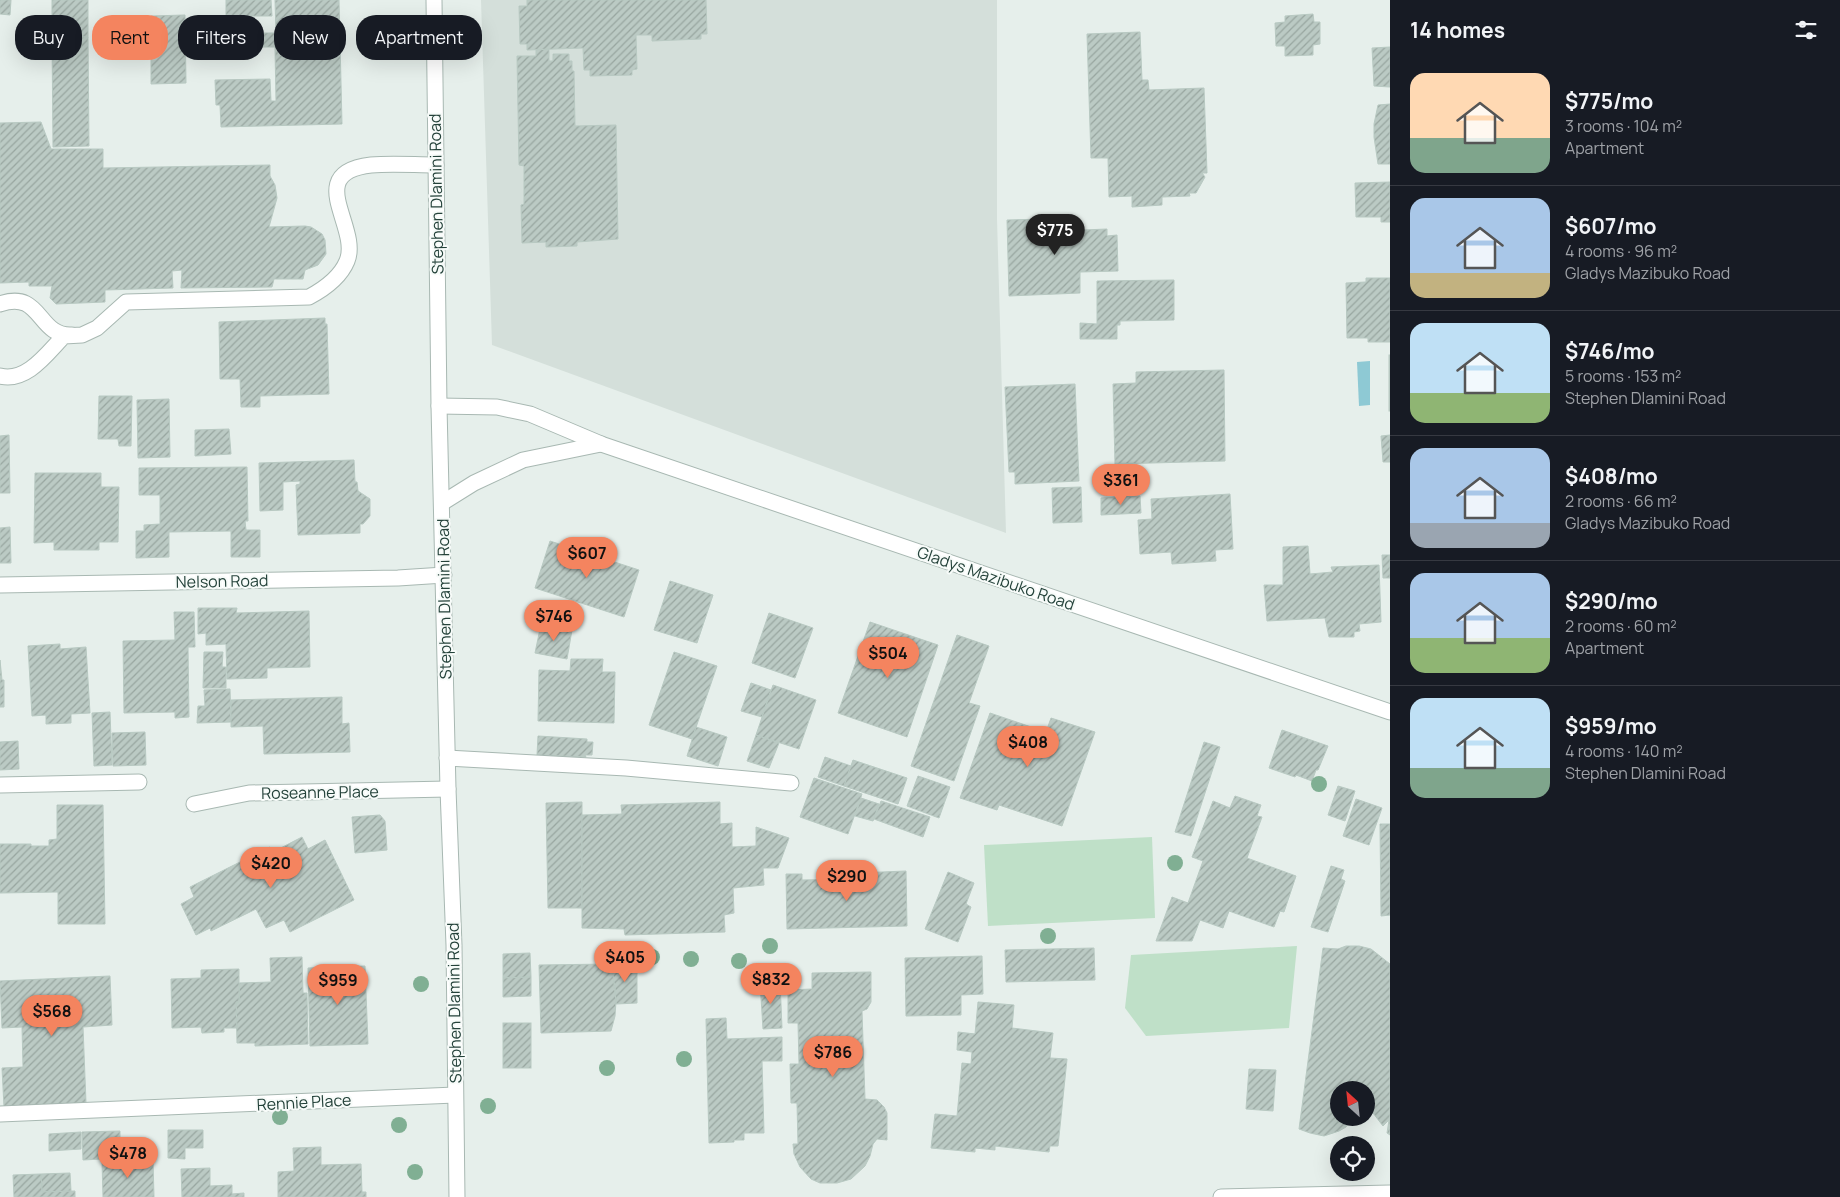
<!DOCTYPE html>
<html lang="en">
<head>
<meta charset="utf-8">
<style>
  body { margin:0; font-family:Manrope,sans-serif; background:#242831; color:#f1f3f6; height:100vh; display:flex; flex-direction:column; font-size:19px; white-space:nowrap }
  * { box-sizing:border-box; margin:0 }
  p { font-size:16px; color:#9ea1a6 }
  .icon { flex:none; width:28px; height:28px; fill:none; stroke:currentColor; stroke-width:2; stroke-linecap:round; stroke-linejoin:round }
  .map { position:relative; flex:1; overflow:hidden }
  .panel { display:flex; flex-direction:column; background:#171b24; width:450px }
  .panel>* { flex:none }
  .banner { position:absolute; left:15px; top:15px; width:475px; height:45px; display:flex; gap:10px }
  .needle { width:32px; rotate:333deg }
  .buttons { position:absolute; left:1330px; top:1081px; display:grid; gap:10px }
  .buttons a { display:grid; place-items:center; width:45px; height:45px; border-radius:50%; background:#171b24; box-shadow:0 5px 20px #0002; font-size:25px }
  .price { position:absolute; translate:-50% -42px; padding:0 11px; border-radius:18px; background:#f4845f; color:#111; font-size:16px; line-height:32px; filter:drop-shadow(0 1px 2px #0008) }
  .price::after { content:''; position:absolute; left:50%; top:30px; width:15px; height:11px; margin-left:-8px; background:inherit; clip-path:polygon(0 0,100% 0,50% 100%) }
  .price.current { background:#222; color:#fff }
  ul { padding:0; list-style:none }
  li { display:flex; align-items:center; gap:15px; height:125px; padding:0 20px }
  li+li { border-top:1px solid #363941 }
  li span { display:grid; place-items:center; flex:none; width:140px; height:100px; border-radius:15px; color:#555 }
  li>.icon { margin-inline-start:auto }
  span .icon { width:60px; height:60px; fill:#fffc; stroke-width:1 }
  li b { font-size:21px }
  h2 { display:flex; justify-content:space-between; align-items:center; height:60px; padding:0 20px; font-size:21px }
  .pill { padding:0 18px; border-radius:20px; background:#171b24; box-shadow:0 5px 20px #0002; font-size:18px; line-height:45px }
  .pill.current { background:#f4845f; color:#111 }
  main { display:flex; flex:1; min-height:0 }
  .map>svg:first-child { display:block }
  .built { fill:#d4dfda }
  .pitch { fill:#bfe0c8 }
  .water { fill:#8ec9d4 }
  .building { fill:url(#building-hatch); stroke:#b8c9c2 }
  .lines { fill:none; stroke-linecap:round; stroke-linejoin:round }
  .minor-casing { stroke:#a8b8b2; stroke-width:17 }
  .minor { stroke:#fff; stroke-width:15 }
  .tree { fill:#80af93 }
  .labels { text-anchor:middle; stroke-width:4; stroke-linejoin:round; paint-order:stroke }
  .street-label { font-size:16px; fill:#24423a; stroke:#f7fbf9 }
</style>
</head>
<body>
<main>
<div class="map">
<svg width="1390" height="1197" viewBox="0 0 1390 1197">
  <defs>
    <pattern id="building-hatch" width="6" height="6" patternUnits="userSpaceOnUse" patternTransform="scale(1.25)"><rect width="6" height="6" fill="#bbcac4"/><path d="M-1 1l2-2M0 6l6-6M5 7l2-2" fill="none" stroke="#98a6a0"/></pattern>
  </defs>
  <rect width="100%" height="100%" fill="#e6efeb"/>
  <path class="built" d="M 481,0 L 997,0 L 997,219 L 1006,533 L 492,345 Z"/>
  <g class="pitch">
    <path d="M 1152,837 L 1155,918 L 988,926 L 984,845 Z"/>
    <path d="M 1297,946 L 1289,1028 L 1146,1036 L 1125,1008 L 1131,955 Z"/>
  </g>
  <path class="water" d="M 1370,361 L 1370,405 L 1359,406 L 1357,362 Z"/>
  <g class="building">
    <path d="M 0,0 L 11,0 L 10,15 L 0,14 Z"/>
    <rect x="52" y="0" width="36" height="37"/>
    <path d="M 226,0 L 271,0 L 272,16 L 226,16 Z"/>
    <path d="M 275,0 L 339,0 L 342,124 L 221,127 L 220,105 L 216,105 L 215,80 L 270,79 L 271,101 L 276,101 L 275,47 L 259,47 L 259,33 L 276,33 Z"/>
    <path d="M 527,0 L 706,0 L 707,34 L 701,34 L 701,39 L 652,41 L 652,35 L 636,35 L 637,69 L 632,70 L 632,75 L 590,76 L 590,70 L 584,70 L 583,48 L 527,50 L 527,44 L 520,44 L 519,6 L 527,6 Z"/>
    <path d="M 1313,14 L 1314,22 L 1320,22 L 1320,44 L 1313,45 L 1313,55 L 1285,56 L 1285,46 L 1276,46 L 1275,23 L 1285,22 L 1285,16 Z"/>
    <path d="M 185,15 L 186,83 L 151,84 L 151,16 Z"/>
    <path d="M 1140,32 L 1142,80 L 1148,80 L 1149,90 L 1204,88 L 1207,173 L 1202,173 L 1205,177 L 1196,193 L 1189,193 L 1190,196 L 1162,197 L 1162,205 L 1132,207 L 1132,196 L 1109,197 L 1108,158 L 1091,158 L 1087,34 Z"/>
    <path d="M 52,37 L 88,37 L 89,146 L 53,147 Z"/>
    <path d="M 1390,47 L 1390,87 L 1374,86 L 1372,48 Z"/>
    <path d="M 549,49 L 549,61 L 553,61 L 553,54 L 569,54 L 569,61 L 572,61 L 572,71 L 574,71 L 575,126 L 616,125 L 618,239 L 577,242 L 577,246 L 546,247 L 546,242 L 522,243 L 521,205 L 524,204 L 524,166 L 519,165 L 517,56 L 536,56 L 536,50 Z"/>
    <path d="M 1390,104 L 1390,164 L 1378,164 L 1374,137 L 1374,124 L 1378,105 Z"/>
    <path d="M 41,122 L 51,149 L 103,149 L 103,168 L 270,165 L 270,176 L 275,185 L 277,198 L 269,227 L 305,226 L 311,227 L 322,234 L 325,240 L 326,254 L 318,265 L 305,270 L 303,279 L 274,279 L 272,287 L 181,288 L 182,270 L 172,271 L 173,288 L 105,290 L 105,302 L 56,304 L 50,298 L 52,286 L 29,286 L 29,282 L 0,283 L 0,123 Z"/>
    <path d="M 1390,182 L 1390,222 L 1381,222 L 1381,217 L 1356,217 L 1355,183 Z"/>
    <path d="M 1059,215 L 1060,231 L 1107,229 L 1107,236 L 1117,235 L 1118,271 L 1080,272 L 1080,293 L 1009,296 L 1007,220 L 1046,219 L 1046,216 Z"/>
    <path d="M 1366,278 L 1390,278 L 1390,342 L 1368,342 L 1368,338 L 1347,338 L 1346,283 L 1366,282 Z"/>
    <path d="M 1174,280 L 1174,320 L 1120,321 L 1120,325 L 1117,325 L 1117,339 L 1080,339 L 1080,323 L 1097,324 L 1097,281 Z"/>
    <path d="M 325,318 L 325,324 L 327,324 L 329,394 L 260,396 L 260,407 L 241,407 L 240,379 L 220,379 L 219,322 Z"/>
    <rect x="1389" y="355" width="1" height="56"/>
    <path d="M 1224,370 L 1225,461 L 1115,464 L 1113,384 L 1136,383 L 1136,372 Z"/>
    <path d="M 1075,384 L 1079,481 L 1015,484 L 1015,472 L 1009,472 L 1005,387 Z"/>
    <path d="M 99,396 L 132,396 L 131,446 L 119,446 L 118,439 L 98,439 Z"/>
    <path d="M 169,399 L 170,457 L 138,458 L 137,400 Z"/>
    <path d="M 229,429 L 231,454 L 195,456 L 195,430 Z"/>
    <path d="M 9,435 L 10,493 L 0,493 L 0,436 Z"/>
    <path d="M 1390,435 L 1390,462 L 1383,462 L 1381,436 Z"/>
    <path d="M 354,460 L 355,482 L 357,482 L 358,491 L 370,499 L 370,516 L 363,524 L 360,524 L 360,533 L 298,535 L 296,485 L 300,484 L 300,481 L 283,482 L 283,510 L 260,511 L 259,463 Z"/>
    <path d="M 1137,465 L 1137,494 L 1106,495 L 1105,466 Z"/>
    <path d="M 247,467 L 248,521 L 245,521 L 246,530 L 260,530 L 260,557 L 231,557 L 231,531 L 169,532 L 169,557 L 136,558 L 136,531 L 144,531 L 144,525 L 160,524 L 160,495 L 139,495 L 139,468 Z"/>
    <path d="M 35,473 L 101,473 L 101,487 L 119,487 L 118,542 L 99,542 L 99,550 L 54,550 L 54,542 L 34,543 Z"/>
    <path d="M 1081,487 L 1082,522 L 1053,523 L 1052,488 Z"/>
    <path d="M 1230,494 L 1233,549 L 1215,550 L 1216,561 L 1172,564 L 1171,552 L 1140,554 L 1138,520 L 1152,519 L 1151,499 Z"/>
    <path d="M 1140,496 L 1141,513 L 1101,515 L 1101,498 Z"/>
    <path d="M 10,527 L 11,563 L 0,563 L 0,528 Z"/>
    <path d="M 550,541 L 639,570 L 624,617 L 535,588 Z"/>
    <path d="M 1308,546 L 1310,574 L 1333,572 L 1331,567 L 1379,565 L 1381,622 L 1359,624 L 1360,631 L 1354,632 L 1354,637 L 1329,637 L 1325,618 L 1267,621 L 1264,585 L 1283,585 L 1283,547 Z"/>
    <path d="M 1382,555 L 1390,555 L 1390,578 L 1383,578 Z"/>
    <path d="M 670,581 L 713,595 L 697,643 L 654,630 Z"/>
    <path d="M 198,608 L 237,608 L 236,613 L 309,611 L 310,667 L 267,668 L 267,678 L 227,679 L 226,644 L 206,645 L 206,633 L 198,634 Z"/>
    <path d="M 174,612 L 194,612 L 195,647 L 188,647 L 189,717 L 175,718 L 175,712 L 124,713 L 123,641 L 175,640 Z"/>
    <path d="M 769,613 L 813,628 L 795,678 L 752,663 Z"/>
    <path d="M 870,622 L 938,645 L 907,737 L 838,713 Z"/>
    <path d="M 541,624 L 572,630 L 567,659 L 535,653 Z"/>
    <path d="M 957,635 L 989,646 L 969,703 L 980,706 L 954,781 L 911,766 Z"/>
    <path d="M 60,644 L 60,649 L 86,647 L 90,713 L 71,714 L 71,723 L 46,724 L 46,715 L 32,716 L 28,646 Z"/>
    <path d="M 204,652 L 223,652 L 222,667 L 226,667 L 226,688 L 203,688 Z"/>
    <path d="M 674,652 L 717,666 L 692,739 L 649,725 Z"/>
    <path d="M 571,659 L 603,659 L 602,672 L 615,672 L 614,723 L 538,721 L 539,670 L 570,671 Z"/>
    <path d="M 0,660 L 2,680 L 4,680 L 4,707 L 0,707 Z"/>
    <path d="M 751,683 L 771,690 L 762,717 L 741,711 Z"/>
    <path d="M 773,685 L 816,700 L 799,749 L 756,735 Z"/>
    <path d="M 230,689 L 231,722 L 197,723 L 198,706 L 205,706 L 204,690 Z"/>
    <path d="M 342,697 L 342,724 L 349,723 L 350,752 L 264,754 L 263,726 L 231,727 L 231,700 Z"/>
    <path d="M 110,712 L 112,765 L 94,766 L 92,713 Z"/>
    <path d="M 990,713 L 1046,732 L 1051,718 L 1095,732 L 1062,826 L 999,805 L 997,810 L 960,798 Z"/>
    <path d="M 696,727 L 727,737 L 718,766 L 687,756 Z"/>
    <path d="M 1282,730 L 1328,746 L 1318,770 L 1316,770 L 1312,781 L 1296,775 L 1295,777 L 1269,768 Z"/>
    <path d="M 145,732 L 146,765 L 113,766 L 112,733 Z"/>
    <path d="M 756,735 L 779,743 L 769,768 L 747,761 Z"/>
    <path d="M 538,736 L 587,739 L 587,742 L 593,742 L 592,755 L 585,755 L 586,757 L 537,755 Z"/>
    <path d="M 18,741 L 19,769 L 0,770 L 0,742 Z"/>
    <path d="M 1204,742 L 1220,747 L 1191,836 L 1175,832 Z"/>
    <path d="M 825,757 L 851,766 L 844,786 L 818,777 Z"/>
    <path d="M 853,760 L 907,778 L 898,804 L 844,786 Z"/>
    <path d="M 918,776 L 950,787 L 939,818 L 907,806 Z"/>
    <path d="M 814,778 L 862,794 L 848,834 L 800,817 Z"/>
    <path d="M 1338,786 L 1355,791 L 1345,821 L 1328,815 Z"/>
    <path d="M 1235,796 L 1261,805 L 1257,816 L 1262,817 L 1247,858 L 1296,876 L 1284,912 L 1280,911 L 1274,927 L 1229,911 L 1223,928 L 1200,920 L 1192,941 L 1156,941 L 1172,897 L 1188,903 L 1203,861 L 1192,857 L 1213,801 L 1230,808 Z"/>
    <path d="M 861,798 L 879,804 L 873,821 L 855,816 Z"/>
    <path d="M 1356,799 L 1382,808 L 1369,845 L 1343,836 Z"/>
    <path d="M 881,801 L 930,817 L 923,837 L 874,819 Z"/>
    <path d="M 582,802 L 582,908 L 548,908 L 546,803 Z"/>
    <path d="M 720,802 L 720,824 L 732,823 L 732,847 L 756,846 L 756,827 L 789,838 L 778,868 L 763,868 L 764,885 L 733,888 L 734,913 L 724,915 L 725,932 L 625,935 L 624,929 L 582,928 L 582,815 L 622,814 L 621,805 Z"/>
    <path d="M 57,805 L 103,805 L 105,924 L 58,924 L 58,892 L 0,893 L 0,844 L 31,844 L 31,846 L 49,846 L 49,840 L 57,839 Z"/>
    <path d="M 380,815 L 385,821 L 387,850 L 355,853 L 352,817 Z"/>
    <path d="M 1380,824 L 1390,824 L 1390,915 L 1381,916 Z"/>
    <path d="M 302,837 L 308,849 L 325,840 L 354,900 L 290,932 L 284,920 L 266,928 L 256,909 L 211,931 L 210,928 L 196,935 L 181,904 L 194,897 L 190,887 L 270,847 L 273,852 Z"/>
    <path d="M 1331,866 L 1344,870 L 1341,879 L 1345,881 L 1328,932 L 1311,927 Z"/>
    <path d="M 906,871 L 907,926 L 787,929 L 786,874 L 802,874 L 802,880 L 858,879 L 858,873 Z"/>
    <path d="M 948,872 L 974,883 L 966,904 L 971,907 L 958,942 L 925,929 Z"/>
    <path d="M 1346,946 L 1359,946 L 1371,949 L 1390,964 L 1390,1135 L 1387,1133 L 1389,1120 L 1383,1126 L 1373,1113 L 1371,1115 L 1366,1114 L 1366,1090 L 1339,1090 L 1339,1118 L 1352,1118 L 1346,1127 L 1339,1131 L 1324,1136 L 1310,1133 L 1299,1129 L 1323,948 L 1338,949 Z"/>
    <path d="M 1094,948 L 1095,980 L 1006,982 L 1005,950 Z"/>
    <path d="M 530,953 L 531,977 L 503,978 L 503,954 Z"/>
    <path d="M 982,956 L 983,994 L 961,995 L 961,1015 L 906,1016 L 905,958 Z"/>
    <path d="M 302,957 L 303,993 L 307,993 L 308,1044 L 255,1046 L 255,1043 L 237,1043 L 236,1002 L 239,1002 L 239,983 L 271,982 L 270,958 Z"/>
    <path d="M 609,964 L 637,964 L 637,1003 L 616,1004 L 615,987 Z"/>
    <path d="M 609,964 L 613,975 L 616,1001 L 615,1016 L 611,1031 L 541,1033 L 539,965 Z"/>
    <path d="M 365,966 L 368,1044 L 310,1046 L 308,968 Z"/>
    <path d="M 239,969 L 239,1002 L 236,1002 L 237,1028 L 224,1028 L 224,1032 L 202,1033 L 201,1027 L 172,1028 L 171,979 L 201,978 L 201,970 Z"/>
    <path d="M 871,972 L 871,1002 L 867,1009 L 862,1011 L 865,1099 L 877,1100 L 884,1107 L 887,1113 L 887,1140 L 877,1139 L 873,1144 L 870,1156 L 865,1166 L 851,1179 L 837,1183 L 820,1183 L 811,1179 L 800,1167 L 794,1154 L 793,1144 L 798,1144 L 797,1103 L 791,1103 L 790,1064 L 799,1064 L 798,1023 L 788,1023 L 788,990 L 812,989 L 812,973 Z"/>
    <path d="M 110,976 L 112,1025 L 83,1027 L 86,1103 L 4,1107 L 2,1068 L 23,1067 L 22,1027 L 2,1028 L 0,981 Z"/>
    <path d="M 531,977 L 531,996 L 503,997 L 503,978 Z"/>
    <path d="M 780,981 L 782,1028 L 763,1029 L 760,982 Z"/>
    <path d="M 978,1002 L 1014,1005 L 1012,1028 L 1053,1033 L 1050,1058 L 1067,1059 L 1058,1146 L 1050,1146 L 1049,1152 L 995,1146 L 995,1150 L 975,1148 L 975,1152 L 931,1148 L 935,1114 L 957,1116 L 962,1063 L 971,1064 L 972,1052 L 957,1050 L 958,1032 L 975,1034 Z"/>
    <path d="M 726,1018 L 727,1039 L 782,1037 L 782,1061 L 762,1061 L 764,1133 L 744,1133 L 744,1140 L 734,1140 L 734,1142 L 709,1143 L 706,1019 Z"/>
    <rect x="503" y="1023" width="28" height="45"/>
    <path d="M 1249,1069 L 1276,1070 L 1273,1111 L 1246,1109 Z"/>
    <path d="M 168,1130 L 203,1130 L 203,1148 L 185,1148 L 185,1159 L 168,1158 Z"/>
    <path d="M 120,1131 L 120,1146 L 100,1147 L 101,1159 L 83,1160 L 82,1132 Z"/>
    <path d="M 81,1132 L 81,1149 L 49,1151 L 49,1134 Z"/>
    <path d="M 321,1147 L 321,1165 L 361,1164 L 362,1192 L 366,1192 L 366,1197 L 278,1197 L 278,1172 L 294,1171 L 293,1148 Z"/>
    <path d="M 153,1161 L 154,1197 L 103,1197 L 102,1162 Z"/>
    <path d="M 210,1168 L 210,1186 L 232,1185 L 232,1194 L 244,1193 L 244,1197 L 182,1197 L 181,1169 Z"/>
    <path d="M 70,1173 L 71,1191 L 42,1192 L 41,1174 Z"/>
    <path d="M 41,1174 L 42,1192 L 75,1191 L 75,1197 L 14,1197 L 13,1175 Z"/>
  </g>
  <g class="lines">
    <g class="minor-casing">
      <g id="minor">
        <path d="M 434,0 L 439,406 L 448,789 L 454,945 L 457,1197"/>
        <path d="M 0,304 C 42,289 37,337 72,335"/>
        <path d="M 0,376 C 27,383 48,352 64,336 L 82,335 L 97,328 L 126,302 L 309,297 C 324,289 340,278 347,261 C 361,227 302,173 371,165 C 392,163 415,165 436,165"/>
        <path d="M 439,406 L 497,407 L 530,414 L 601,444 L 1390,712"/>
        <path d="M 442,503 L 474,483 L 523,460 L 601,444"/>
        <path d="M 0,585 L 398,578 L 444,575"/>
        <path d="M 447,758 L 626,768 L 791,783"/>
        <path d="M 0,785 L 139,782"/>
        <path d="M 194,804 L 249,793 L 448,789"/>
        <path d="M 0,1114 L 455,1095"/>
        <path d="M 1221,1197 L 1390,1193"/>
      </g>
    </g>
    <use href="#minor" class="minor"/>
  </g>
  <g class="tree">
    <circle cx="1319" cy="784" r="8"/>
    <circle cx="1175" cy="863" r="8"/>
    <circle cx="1048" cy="936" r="8"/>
    <circle cx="770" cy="946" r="8"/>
    <circle cx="652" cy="957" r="8"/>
    <circle cx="691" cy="959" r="8"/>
    <circle cx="739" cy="961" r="8"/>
    <circle cx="421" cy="984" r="8"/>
    <circle cx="684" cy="1059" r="8"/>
    <circle cx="607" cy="1068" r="8"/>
    <circle cx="488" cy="1106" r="8"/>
    <circle cx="280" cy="1117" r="8"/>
    <circle cx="399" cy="1125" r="8"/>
    <circle cx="415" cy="1172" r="8"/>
  </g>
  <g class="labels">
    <g class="street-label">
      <text transform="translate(436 194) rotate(-91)" y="6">Stephen Dlamini Road</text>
      <text transform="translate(996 578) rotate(19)" y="6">Gladys Mazibuko Road</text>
      <text transform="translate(222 581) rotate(-1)" y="6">Nelson Road</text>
      <text transform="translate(444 599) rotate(-91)" y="6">Stephen Dlamini Road</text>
      <text transform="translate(320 792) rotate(-1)" y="6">Roseanne Place</text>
      <text transform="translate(454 1003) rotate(-91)" y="6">Stephen Dlamini Road</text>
      <text transform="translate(304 1102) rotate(-3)" y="6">Rennie Place</text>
    </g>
  </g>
</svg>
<div class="buttons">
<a><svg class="needle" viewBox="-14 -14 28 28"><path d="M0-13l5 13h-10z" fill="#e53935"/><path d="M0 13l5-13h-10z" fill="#9ea1a6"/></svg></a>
<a><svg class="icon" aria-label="locate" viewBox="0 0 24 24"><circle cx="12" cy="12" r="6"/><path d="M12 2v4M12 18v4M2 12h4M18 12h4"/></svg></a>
</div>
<b class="price current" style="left:1055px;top:256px">$775</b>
<b class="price" style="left:1121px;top:506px">$361</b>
<b class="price" style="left:587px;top:579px">$607</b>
<b class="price" style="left:554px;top:642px">$746</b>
<b class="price" style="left:888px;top:679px">$504</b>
<b class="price" style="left:1028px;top:768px">$408</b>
<b class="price" style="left:271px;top:889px">$420</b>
<b class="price" style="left:847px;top:902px">$290</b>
<b class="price" style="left:625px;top:983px">$405</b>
<b class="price" style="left:771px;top:1005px">$832</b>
<b class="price" style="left:338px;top:1006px">$959</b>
<b class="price" style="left:52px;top:1037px">$568</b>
<b class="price" style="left:833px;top:1078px">$786</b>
<b class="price" style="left:128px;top:1179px">$478</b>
<div class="banner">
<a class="pill">Buy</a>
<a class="pill current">Rent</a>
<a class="pill">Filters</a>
<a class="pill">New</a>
<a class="pill">Apartment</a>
</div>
</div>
<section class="panel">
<h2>14 homes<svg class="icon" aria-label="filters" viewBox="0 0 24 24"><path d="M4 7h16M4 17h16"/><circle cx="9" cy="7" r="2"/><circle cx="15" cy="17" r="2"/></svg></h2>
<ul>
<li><span style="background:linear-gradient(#ffd9b3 65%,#7fa58c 0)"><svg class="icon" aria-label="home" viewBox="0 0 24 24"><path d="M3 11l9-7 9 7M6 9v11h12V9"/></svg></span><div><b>$775/mo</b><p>3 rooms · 104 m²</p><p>Apartment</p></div></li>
<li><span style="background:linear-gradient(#a9c7e8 75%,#c2b280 0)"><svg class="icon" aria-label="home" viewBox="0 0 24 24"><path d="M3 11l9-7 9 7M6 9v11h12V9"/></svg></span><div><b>$607/mo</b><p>4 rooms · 96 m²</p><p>Gladys Mazibuko Road</p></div></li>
<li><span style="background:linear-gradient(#bfe0f5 70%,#8fb573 0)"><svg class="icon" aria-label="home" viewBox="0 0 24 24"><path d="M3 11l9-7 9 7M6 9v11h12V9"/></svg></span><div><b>$746/mo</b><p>5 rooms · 153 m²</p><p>Stephen Dlamini Road</p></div></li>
<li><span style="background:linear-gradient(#a9c7e8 75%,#9aa5b1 0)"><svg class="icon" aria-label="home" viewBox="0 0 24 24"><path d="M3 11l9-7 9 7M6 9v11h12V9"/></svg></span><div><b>$408/mo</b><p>2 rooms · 66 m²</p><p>Gladys Mazibuko Road</p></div></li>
<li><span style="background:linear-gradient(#a9c7e8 65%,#8fb573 0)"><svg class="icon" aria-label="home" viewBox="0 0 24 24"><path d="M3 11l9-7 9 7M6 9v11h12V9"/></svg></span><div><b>$290/mo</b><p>2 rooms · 60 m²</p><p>Apartment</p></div></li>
<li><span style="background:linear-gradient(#bfe0f5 70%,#7fa58c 0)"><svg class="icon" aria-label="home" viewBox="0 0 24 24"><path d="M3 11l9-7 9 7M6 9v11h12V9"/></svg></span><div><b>$959/mo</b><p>4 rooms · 140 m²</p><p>Stephen Dlamini Road</p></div></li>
</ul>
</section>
</main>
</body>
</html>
